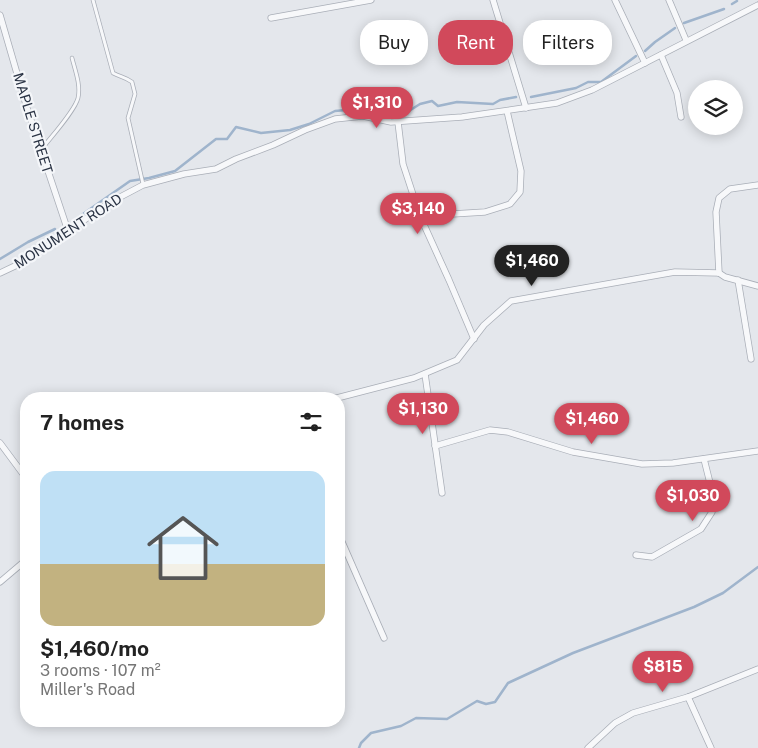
<!DOCTYPE html>
<html lang="en">
<head>
<meta charset="utf-8">
<style>
  body { margin:0; font-family:"Public Sans",sans-serif; background:#f2f2f2; color:#222; height:100vh; display:flex; flex-direction:column; font-size:19px; white-space:nowrap }
  * { box-sizing:border-box; margin:0 }
  p { font-size:16px; color:#767676 }
  .icon { flex:none; width:28px; height:28px; fill:none; stroke:currentColor; stroke-width:2; stroke-linecap:round; stroke-linejoin:round }
  .map { position:relative; flex:1; overflow:hidden }
  .details { position:absolute; left:20px; top:392px; width:325px; height:335px; display:flex; flex-direction:column; background:#fff; border-radius:20px; box-shadow:0 2px 12px #0003 }
  .details>* { flex:none }
  .banner { position:absolute; left:360px; top:20px; width:322px; height:45px; display:flex; gap:10px }
  .fabs { position:absolute; left:688px; top:80px; display:grid; gap:10px }
  .fabs a { display:grid; place-items:center; width:55px; height:55px; border-radius:50%; background:#fff; box-shadow:0 2px 12px #0003; font-size:25px }
  .price { position:absolute; translate:-50% -42px; padding:0 11px; border-radius:18px; background:#d1495b; color:#fff; font-size:16px; line-height:32px; filter:drop-shadow(0 1px 2px #0008) }
  .price::after { content:''; position:absolute; left:50%; top:30px; width:15px; height:11px; margin-left:-8px; background:inherit; clip-path:polygon(0 0,100% 0,50% 100%) }
  .price.active { background:#222; color:#fff }
  ul { padding:0; list-style:none }
  li { display:grid; align-content:center; gap:10px; height:265px; padding:0 20px }
  li+li { border-top:1px solid #e0e0e0 }
  li span { display:grid; place-items:center; height:155px; border-radius:15px; color:#555 }
  li>.icon { margin-inline-start:auto }
  span .icon { width:90px; height:90px; fill:#fffc; stroke-width:1 }
  li b { font-size:21px }
  h2 { display:flex; justify-content:space-between; align-items:center; height:60px; padding:0 20px; font-size:21px }
  .tag { padding:0 18px; border-radius:20px; background:#fff; box-shadow:0 2px 12px #0003; font-size:18px; line-height:45px }
  .tag.active { background:#d1495b; color:#fff }
  .map>svg:first-child { display:block }
  .lines { fill:none; stroke-linecap:round; stroke-linejoin:round }
  .stream { stroke:#9fb4cc; stroke-width:2.5 }
  .service-casing { stroke:#a9aeb7; stroke-width:4.5 }
  .minor-casing { stroke:#a9aeb7; stroke-width:7 }
  .service { stroke:#f7f8fa; stroke-width:3 }
  .minor { stroke:#f7f8fa; stroke-width:5.5 }
  .labels { text-anchor:middle; stroke-width:4.5; stroke-linejoin:round; paint-order:stroke }
  .street-label { font-size:14px; fill:#2b3445; stroke:#f4f6f9 }
</style>
</head>
<body>
<div class="map">
<svg width="758" height="748" viewBox="0 0 758 748">
  <rect width="100%" height="100%" fill="#e4e7ec"/>
  <g class="lines">
    <g class="stream">
      <path d="M 732,4 L 737,1"/>
      <path d="M 684,23 L 724,9"/>
      <path d="M 645,51 L 655,42 L 675,28"/>
      <path d="M 531,97 L 576,88 L 588,82 L 601,82 L 636,56"/>
      <path d="M 73,221 L 130,181 L 149,178 L 175,171 L 216,139 L 227,139 L 236,127 L 261,133 L 290,130 L 309,124 L 335,111 L 368,108 L 379,114 L 401,116 L 420,104 L 432,101 L 438,106 L 457,102 L 493,104 L 500,100 L 516,97"/>
      <path d="M 0,259 L 28,242 L 55,229"/>
      <path d="M 359,748 L 361,743 L 371,733 L 401,726 L 416,718 L 447,719 L 477,701 L 486,704 L 495,702 L 508,683 L 573,653 L 694,607 L 723,593 L 758,567"/>
    </g>
    <g class="service-casing">
      <g id="service">
        <path d="M 93,0 L 113,73 C 120,77 125,77 132,82 L 135,94 L 128,118 L 143,184"/>
        <path d="M 41,150 C 50,138 75,111 78,98 C 81,85 75,70 72,58"/>
      </g>
    </g>
    <g class="minor-casing">
      <g id="minor">
        <path d="M 493,0 L 526,108"/>
        <path d="M 615,0 L 645,63"/>
        <path d="M 669,0 L 686,40"/>
        <path d="M 0,15 L 27,108 L 68,231"/>
        <path d="M 271,18 L 371,0"/>
        <path d="M 661,55 L 677,93 L 681,117"/>
        <path d="M 398,122 L 403,164 L 420,216 L 449,280 L 474,339"/>
        <path d="M 420,216 L 485,212 L 510,204 L 520,192 L 521,171 L 507,111"/>
        <path d="M 0,273 L 17,265 L 46,247 L 107,204 L 143,185 L 184,174 L 216,169 L 236,159 L 273,145 L 305,130 L 335,119 L 363,116 L 391,122 L 462,117 L 557,103 L 592,90 L 758,5"/>
        <path d="M 719,273 L 716,212 L 719,198 L 730,189 L 758,185"/>
        <path d="M 738,280 L 751,359"/>
        <path d="M 425,374 L 442,493"/>
        <path d="M 333,399 L 414,378 L 457,360 L 484,325 L 511,301 L 675,272 L 719,273 L 725,277 L 758,286"/>
        <path d="M 0,443 L 26,478"/>
        <path d="M 435,446 L 490,430 L 508,432 L 573,452 L 642,464 L 673,463 L 758,451"/>
        <path d="M 339,535 L 384,638"/>
        <path d="M 636,555 L 652,557 L 701,529 L 712,512 L 713,495 L 704,459"/>
        <path d="M 0,582 L 26,560"/>
        <path d="M 688,697 L 711,748"/>
        <path d="M 588,748 L 615,723 L 633,713 L 688,697 L 758,669"/>
      </g>
    </g>
    <use href="#service" class="service"/>
    <use href="#minor" class="minor"/>
  </g>
  <g class="labels">
    <g class="street-label">
      <text transform="translate(33 123) rotate(73)" y="5">MAPLE STREET</text>
      <text transform="translate(68 231) rotate(-33)" y="5">MONUMENT ROAD</text>
    </g>
  </g>
</svg>
<div class="fabs">
<a><svg class="icon" aria-label="layers" viewBox="0 0 24 24"><path d="M12 4l9 5-9 5-9-5zM3 14l9 5 9-5"/></svg></a>
</div>
<b class="price" style="left:377px;top:129px">$1,310</b>
<b class="price" style="left:418px;top:235px">$3,140</b>
<b class="price active" style="left:532px;top:287px">$1,460</b>
<b class="price" style="left:423px;top:435px">$1,130</b>
<b class="price" style="left:592px;top:445px">$1,460</b>
<b class="price" style="left:693px;top:522px">$1,030</b>
<b class="price" style="left:663px;top:693px">$815</b>
<div class="banner">
<a class="tag">Buy</a>
<a class="tag active">Rent</a>
<a class="tag">Filters</a>
</div>
<section class="details">
<h2>7 homes<svg class="icon" aria-label="filters" viewBox="0 0 24 24"><path d="M4 7h16M4 17h16"/><circle cx="9" cy="7" r="2"/><circle cx="15" cy="17" r="2"/></svg></h2>
<ul>
<li><span style="background:linear-gradient(#bfe0f5 60%,#c2b280 0)"><svg class="icon" aria-label="home" viewBox="0 0 24 24"><path d="M3 11l9-7 9 7M6 9v11h12V9"/></svg></span><div><b>$1,460/mo</b><p>3 rooms · 107 m²</p><p>Miller's Road</p></div></li>
</ul>
</section>
</div>
</body>
</html>
